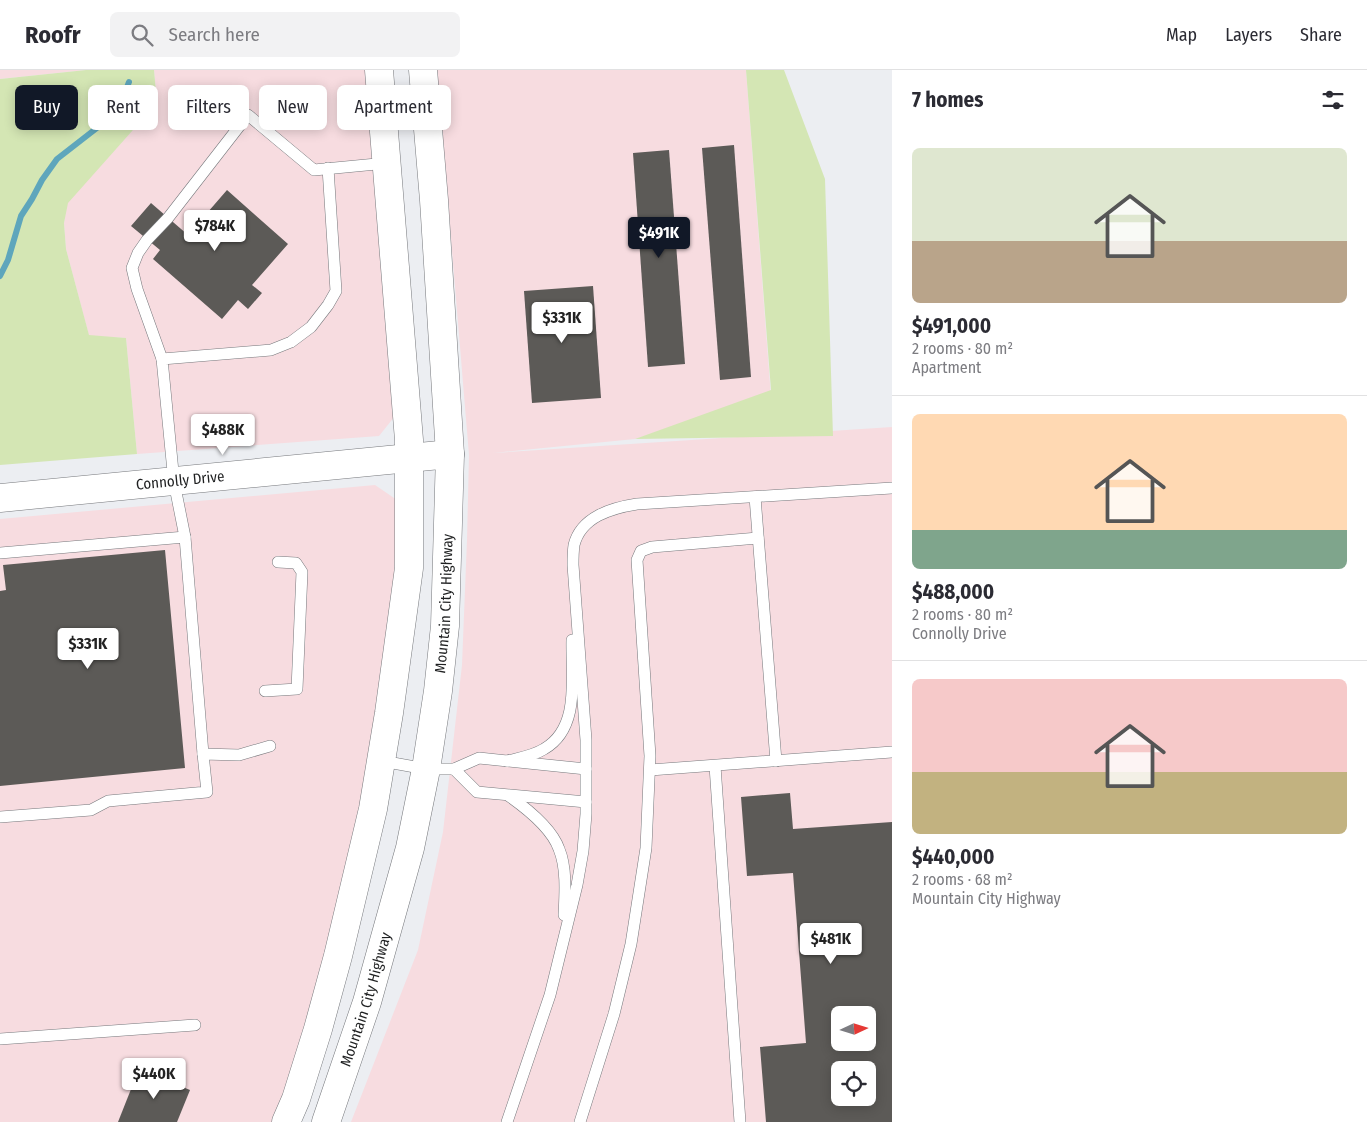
<!DOCTYPE html>
<html lang="en">
<head>
<meta charset="utf-8">
<style>
  body { margin:0; font-family:"Fira Sans Condensed",sans-serif; background:#f2f2f3; color:#2b2b33; height:100vh; display:flex; flex-direction:column; font-size:19px; white-space:nowrap }
  * { box-sizing:border-box; margin:0 }
  p { font-size:16px; color:#7c7c81 }
  .icon { flex:none; width:28px; height:28px; fill:none; stroke:currentColor; stroke-width:2; stroke-linecap:round; stroke-linejoin:round }
  .map { position:relative; flex:1; overflow:hidden }
  .side { display:flex; flex-direction:column; background:#fff; width:475px }
  .side>* { flex:none }
  .hud { position:absolute; left:15px; top:15px; width:475px; height:45px; display:flex; gap:10px }
  .needle { width:32px; rotate:86deg }
  .controls { position:absolute; left:831px; top:936px; display:grid; gap:10px }
  .controls a { display:grid; place-items:center; width:45px; height:45px; border-radius:8px; background:#fff; box-shadow:0 2px 12px #0003; font-size:25px }
  .price { position:absolute; translate:-50% -42px; padding:0 11px; border-radius:5px; background:#fff; color:#222; font-size:16px; line-height:32px; filter:drop-shadow(0 1px 2px #0008) }
  .price::after { content:''; position:absolute; left:50%; top:30px; width:15px; height:11px; margin-left:-8px; background:inherit; clip-path:polygon(0 0,100% 0,50% 100%) }
  .price.current { background:#111827; color:#fff }
  ul { padding:0; list-style:none }
  li { display:grid; align-content:center; gap:10px; height:265px; padding:0 20px }
  li+li { border-top:1px solid #e1e1e2 }
  li span { display:grid; place-items:center; height:155px; border-radius:8px; color:#555 }
  li>.icon { margin-inline-start:auto }
  span .icon { width:90px; height:90px; fill:#fffc; stroke-width:1 }
  li b { font-size:21px }
  h2 { display:flex; justify-content:space-between; align-items:center; height:60px; padding:0 20px; font-size:21px }
  .tag { padding:0 18px; border-radius:8px; background:#fff; box-shadow:0 2px 12px #0003; font-size:18px; line-height:45px }
  .tag.current { background:#111827; color:#fff }
  header { display:flex; align-items:center; gap:30px; box-sizing:border-box; height:70px; padding:0 25px; background:#fff; border-bottom:1px solid #e1e1e2 }
  header strong { font-size:24px }
  nav { display:flex; gap:28px; margin-inline-start:auto; font-size:18px }
  .search { width:350px; height:45px; background:#f2f2f3; display:flex; align-items:center; gap:12px; box-sizing:border-box; padding:0 18px; border-radius:8px; color:#7c7c81; font-size:19px }
  main { display:flex; flex:1; min-height:0 }
  .map>svg:first-child { display:block }
  .commercial { fill:#f7dce0; fill-rule:evenodd }
  .green { fill:#d4e6b4 }
  .lines { fill:none; stroke-linecap:round; stroke-linejoin:round }
  .stream { stroke:#5ea6bc; stroke-width:6 }
  .building { fill:#5c5a57; fill-rule:evenodd }
  .service-casing { stroke:#76787c; stroke-width:12 }
  .tertiary-casing { stroke:#76787c; stroke-width:29 }
  .primary-casing { stroke:#76787c; stroke-width:29 }
  .service { stroke:#fff; stroke-width:11 }
  .tertiary { stroke:#fff; stroke-width:28 }
  .primary { stroke:#fff; stroke-width:28 }
  .labels { text-anchor:middle; stroke-width:5; stroke-linejoin:round; paint-order:stroke }
  .street-label { font-size:15px; fill:#1f2021; stroke:#eceef2 }
</style>
</head>
<body>
<header>
<strong>Roofr</strong>
<div class="search"><svg class="icon" aria-label="search" viewBox="0 0 24 24"><circle cx="10" cy="10" r="6"/><path d="M15 15l6 6"/></svg>Search here</div>
<nav><a>Map</a><a>Layers</a><a>Share</a></nav>
</header>
<main>
<div class="map">
<svg width="892" height="1052" viewBox="0 0 892 1052">
  <rect width="100%" height="100%" fill="#eceef2"/>
  <g class="commercial">
    <path d="M 0,0 L 86,0 L 0,9 Z"/>
    <path d="M 154,0 L 367,0 L 395,346 L 379,366 L 137,384 L 126,268 L 89,266 L 66,179 L 64,153 L 67,133 L 157,33 Z"/>
    <path d="M 437,0 L 746,0 L 771,327 L 635,369 L 493,383 L 892,357 L 892,1052 L 351,1052 L 418,880 L 443,762 L 462,595 L 467,470 L 469,385 ZM 840,945 L 868,945 L 868,972 L 840,972 ZM 840,1000 L 868,1000 L 868,1028 L 840,1028 Z"/>
    <path d="M 375,415 L 397,430 L 393,533 L 362,742 L 317,930 L 277,1052 L 0,1052 L 0,449 Z"/>
  </g>
  <g class="green">
    <path d="M 86,0 L 154,0 L 157,33 L 68,133 L 64,153 L 66,179 L 89,265 L 126,268 L 137,384 L 0,395 L 0,9 Z"/>
    <path d="M 746,0 L 784,0 L 825,109 L 833,366 L 635,369 L 771,320 Z"/>
  </g>
  <g class="lines">
    <path class="stream" d="M 0,206 L 8,190 L 21,146 L 32,129 L 42,110 L 57,89 L 111,47 L 120,35 L 129,12"/>
  </g>
  <g class="building">
    <path d="M 734,75 L 751,307 L 720,310 L 702,78 Z"/>
    <path d="M 669,80 L 685,294 L 648,297 L 633,83 Z"/>
    <path d="M 227,120 L 288,174 L 252,215 L 262,223 L 248,239 L 238,230 L 222,249 L 153,189 L 160,180 L 131,156 L 151,133 L 188,165 Z"/>
    <path d="M 593,216 L 601,328 L 532,333 L 524,221 Z"/>
    <path d="M 165,480 L 185,698 L 0,716 L 0,521 L 6,520 L 3,495 Z"/>
    <path d="M 790,723 L 793,759 L 892,752 L 892,1052 L 766,1052 L 760,977 L 806,973 L 793,803 L 747,806 L 741,727 ZM 840,945 L 868,945 L 868,972 L 840,972 ZM 840,1000 L 868,1000 L 868,1028 L 840,1028 Z"/>
    <path d="M 139,999 L 190,1020 L 177,1052 L 118,1052 Z"/>
  </g>
  <g class="lines">
    <g class="service-casing">
      <g id="service">
        <path d="M 162,289 L 137,219 L 132,198 L 138,183 L 147,170 L 168,148 L 248,45 L 314,100 L 387,93"/>
        <path d="M 755,427 L 776,691"/>
        <path d="M 0,483 L 185,467"/>
        <path d="M 265,621 L 297,619 L 302,502 L 296,493 L 278,492"/>
        <path d="M 203,684 L 185,467 L 174,412 L 162,289 L 271,280 L 291,272 L 311,257 L 328,235 L 336,221 L 328,98"/>
        <path d="M 382,691 L 426,699 L 454,699 L 479,688 L 586,699"/>
        <path d="M 507,691 C 519,688 533,686 544,679 C 581,658 571,606 572,570"/>
        <path d="M 715,696 L 740,1052"/>
        <path d="M 454,699 L 477,722 L 586,732"/>
        <path d="M 650,700 L 892,682"/>
        <path d="M 509,726 C 526,738 552,759 559,779 C 567,798 565,825 564,845"/>
        <path d="M 0,747 L 91,740 L 108,731 L 207,722 L 203,684 L 239,685 L 270,676"/>
        <path d="M 0,969 L 195,955"/>
        <path d="M 507,1052 L 550,925 L 577,815 L 583,781 L 586,744 L 586,670 L 573,495 C 573,489 573,482 574,475 C 581,447 611,438 637,434 L 892,418"/>
        <path d="M 580,1052 L 614,944 L 631,874 L 646,778 L 650,686 L 637,490 L 641,481 L 652,477 L 758,468"/>
      </g>
    </g>
    <g class="tertiary-casing">
      <g id="tertiary">
        <path id="s1" d="M 0,428 L 450,384"/>
      </g>
    </g>
    <g class="primary-casing">
      <g id="primary">
        <path d="M 286,1052 L 296,1029 L 318,959 L 338,886 L 373,739 L 389,643 L 409,498 L 409,370 L 379,0"/>
        <path id="s2" d="M 326,1052 L 367,932 L 410,778 L 426,699 L 438,621 L 445,556 L 450,384 L 434,130 L 423,0"/>
      </g>
    </g>
    <use href="#service" class="service"/>
    <use href="#tertiary" class="tertiary"/>
    <use href="#primary" class="primary"/>
  </g>
  <g class="labels">
    <g class="street-label">
      <text dy="5" stroke="none"><textPath href="#s1" startOffset="181">Connolly Drive</textPath></text>
      <text dy="5" stroke="none"><textPath href="#s2" startOffset="534">Mountain City Highway</textPath></text>
      <text dy="5" stroke="none"><textPath href="#s2" startOffset="129">Mountain City Highway</textPath></text>
    </g>
  </g>
</svg>
<div class="controls">
<a><svg class="needle" viewBox="-14 -14 28 28"><path d="M0-13l5 13h-10z" fill="#e53935"/><path d="M0 13l5-13h-10z" fill="#7c7c81"/></svg></a>
<a><svg class="icon" aria-label="locate" viewBox="0 0 24 24"><circle cx="12" cy="12" r="6"/><path d="M12 2v4M12 18v4M2 12h4M18 12h4"/></svg></a>
</div>
<b class="price" style="left:215px;top:182px">$784K</b>
<b class="price current" style="left:659px;top:189px">$491K</b>
<b class="price" style="left:562px;top:274px">$331K</b>
<b class="price" style="left:223px;top:386px">$488K</b>
<b class="price" style="left:88px;top:600px">$331K</b>
<b class="price" style="left:831px;top:895px">$481K</b>
<b class="price" style="left:154px;top:1030px">$440K</b>
<div class="hud">
<a class="tag current">Buy</a>
<a class="tag">Rent</a>
<a class="tag">Filters</a>
<a class="tag">New</a>
<a class="tag">Apartment</a>
</div>
</div>
<section class="side">
<h2>7 homes<svg class="icon" aria-label="filters" viewBox="0 0 24 24"><path d="M4 7h16M4 17h16"/><circle cx="9" cy="7" r="2"/><circle cx="15" cy="17" r="2"/></svg></h2>
<ul>
<li><span style="background:linear-gradient(#dfe7d0 60%,#b9a48a 0)"><svg class="icon" aria-label="home" viewBox="0 0 24 24"><path d="M3 11l9-7 9 7M6 9v11h12V9"/></svg></span><div><b>$491,000</b><p>2 rooms · 80 m²</p><p>Apartment</p></div></li>
<li><span style="background:linear-gradient(#ffd9b3 75%,#7fa58c 0)"><svg class="icon" aria-label="home" viewBox="0 0 24 24"><path d="M3 11l9-7 9 7M6 9v11h12V9"/></svg></span><div><b>$488,000</b><p>2 rooms · 80 m²</p><p>Connolly Drive</p></div></li>
<li><span style="background:linear-gradient(#f6c9c9 60%,#c2b280 0)"><svg class="icon" aria-label="home" viewBox="0 0 24 24"><path d="M3 11l9-7 9 7M6 9v11h12V9"/></svg></span><div><b>$440,000</b><p>2 rooms · 68 m²</p><p>Mountain City Highway</p></div></li>
</ul>
</section>
</main>
</body>
</html>
